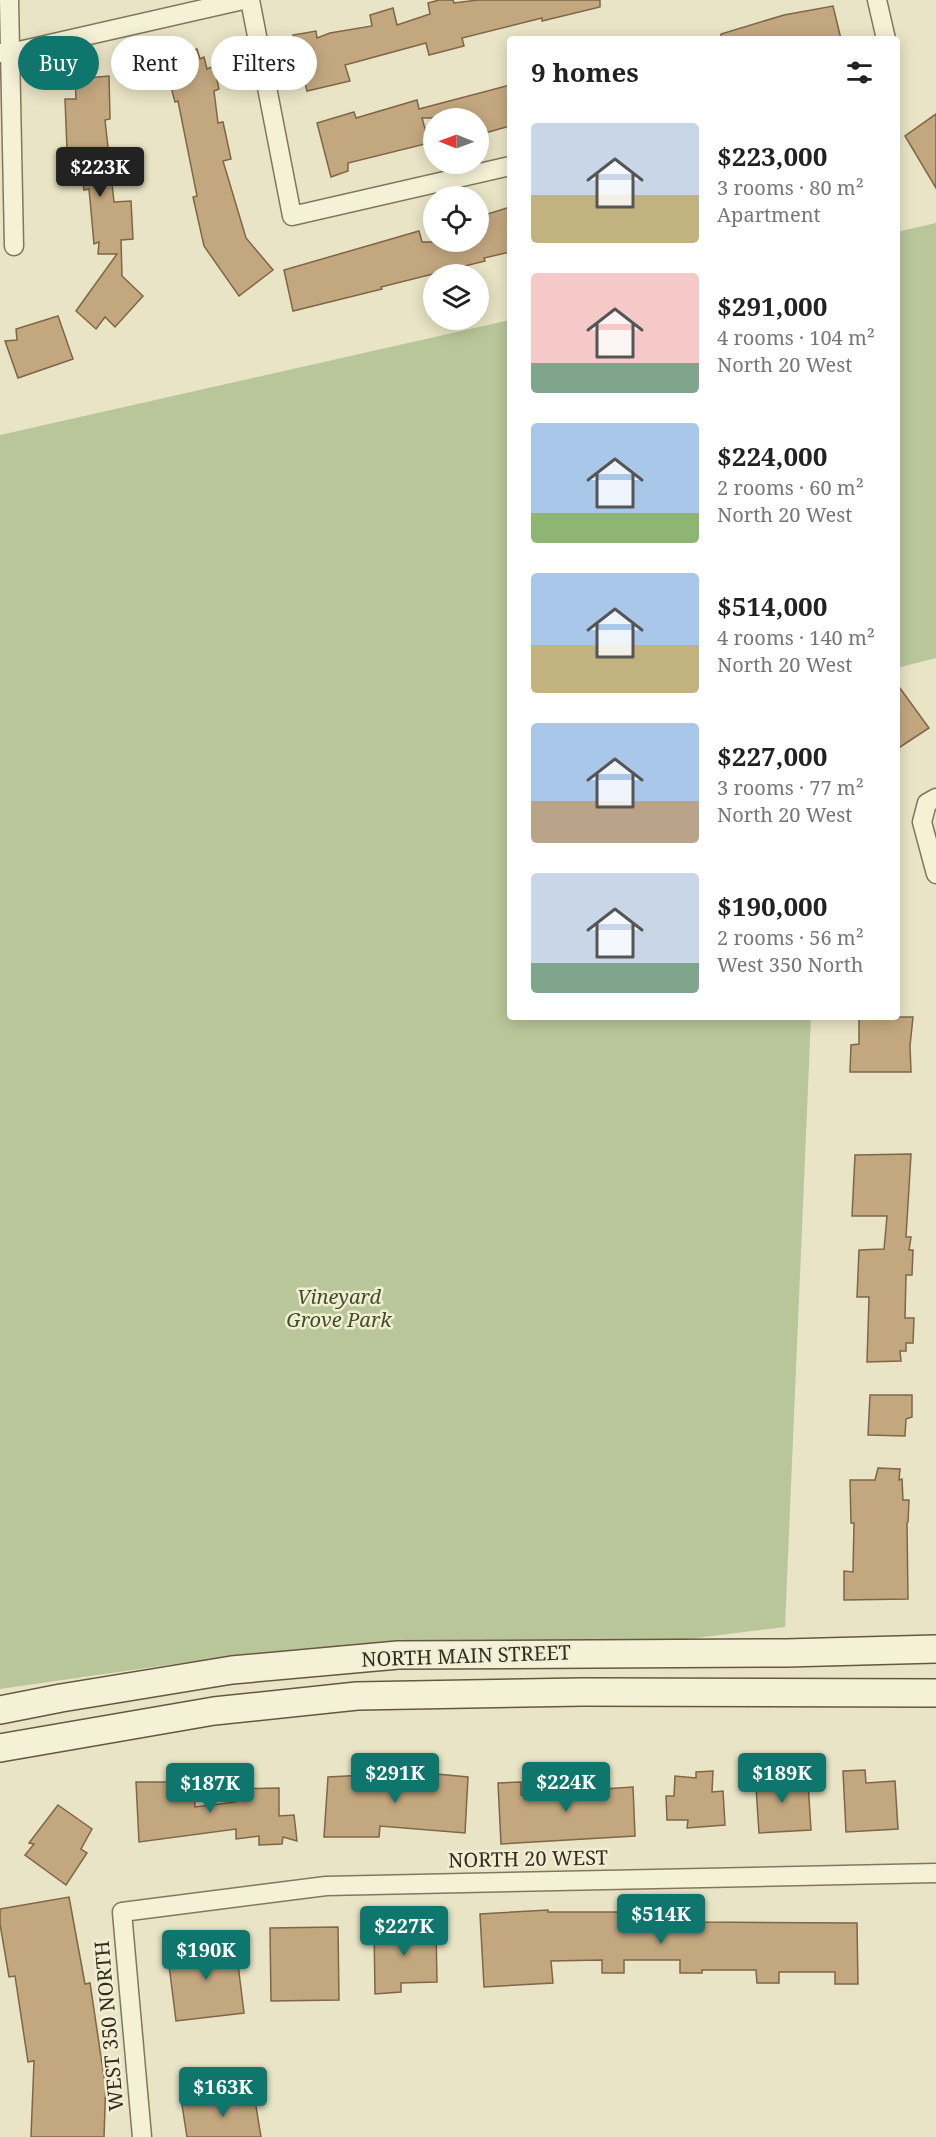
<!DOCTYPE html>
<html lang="en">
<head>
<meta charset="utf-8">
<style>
  body { margin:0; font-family:"Noto Serif",serif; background:#f2f2f2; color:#222; height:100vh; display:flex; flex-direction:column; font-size:22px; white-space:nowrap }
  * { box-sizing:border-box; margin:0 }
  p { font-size:20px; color:#767676 }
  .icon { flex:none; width:33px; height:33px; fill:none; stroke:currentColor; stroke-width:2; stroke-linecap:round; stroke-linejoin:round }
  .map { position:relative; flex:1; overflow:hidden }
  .details { position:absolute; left:507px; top:36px; width:393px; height:984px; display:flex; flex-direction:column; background:#fff; border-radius:6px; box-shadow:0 3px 15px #0003 }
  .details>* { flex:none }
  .top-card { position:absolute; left:18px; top:36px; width:399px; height:54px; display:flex; gap:12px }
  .needle { width:39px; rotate:271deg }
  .controls { position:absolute; left:423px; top:108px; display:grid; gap:12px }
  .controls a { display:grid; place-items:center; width:66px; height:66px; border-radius:50%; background:#fff; box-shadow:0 3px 15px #0003; font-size:30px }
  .price { position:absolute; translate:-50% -51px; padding:0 14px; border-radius:6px; background:#0f766e; color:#fff; font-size:20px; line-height:39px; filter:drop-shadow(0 2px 3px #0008) }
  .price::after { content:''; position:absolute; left:50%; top:36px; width:18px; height:14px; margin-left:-9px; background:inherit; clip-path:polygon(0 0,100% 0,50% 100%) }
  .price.active { background:#222; color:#fff }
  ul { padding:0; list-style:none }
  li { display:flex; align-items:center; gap:18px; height:150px; padding:0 24px }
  li span { display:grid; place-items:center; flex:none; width:168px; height:120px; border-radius:6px; color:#555 }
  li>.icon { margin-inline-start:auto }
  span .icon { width:72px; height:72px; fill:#fffc; stroke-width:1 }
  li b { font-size:26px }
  h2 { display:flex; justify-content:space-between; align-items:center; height:72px; padding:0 24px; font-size:26px }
  .tag { padding:0 21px; border-radius:27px; background:#fff; box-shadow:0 3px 15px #0003; font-size:21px; line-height:54px }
  .tag.active { background:#0f766e; color:#fff }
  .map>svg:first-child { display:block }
  .green { fill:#b9c69a }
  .building { fill:#c3a77f; stroke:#7e6646; stroke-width:1.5 }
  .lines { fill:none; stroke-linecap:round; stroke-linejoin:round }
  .minor-casing { stroke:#82775d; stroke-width:21 }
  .secondary-casing { stroke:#645840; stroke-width:30 }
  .minor { stroke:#f5f1d7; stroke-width:18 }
  .secondary { stroke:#f5f1d7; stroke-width:27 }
  .labels { text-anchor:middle; stroke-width:5; stroke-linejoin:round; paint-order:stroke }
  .park-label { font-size:20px; font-style:italic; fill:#3e4e28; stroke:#f1eed4 }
  .street-label { font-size:20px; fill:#342d1f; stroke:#f1eed4 }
</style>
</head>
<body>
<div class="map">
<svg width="936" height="2137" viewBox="0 0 936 2137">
  <rect width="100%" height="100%" fill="#e9e4c5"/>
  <g class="green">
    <path d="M 936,223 L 936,658 L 897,668 L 897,232 Z"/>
    <path d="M 510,320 L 510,1017 L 811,1017 L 785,1627 L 664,1642 L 402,1644 L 237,1655 L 0,1689 L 0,435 Z"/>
  </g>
  <g class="building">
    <path d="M 439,0 L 453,0 L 454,3 L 478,0 L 600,0 L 600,7 L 542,21 L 542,18 L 462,38 L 464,46 L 429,55 L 426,43 L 345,65 L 350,81 L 307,91 L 293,35 L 316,31 L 317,38 L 330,33 L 372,26 L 370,15 L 393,8 L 397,25 L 430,14 L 428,3 Z"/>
    <path d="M 833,6 L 841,39 L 721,39 L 721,34 L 784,15 Z"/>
    <path d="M 197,49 L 200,59 L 204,57 L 207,69 L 214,66 L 219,89 L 214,91 L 218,123 L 223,122 L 231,159 L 223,161 L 246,238 L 273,270 L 239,296 L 204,246 L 193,197 L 197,196 L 178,101 L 175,102 L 164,60 Z"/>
    <path d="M 109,76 L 110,119 L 105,120 L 114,202 L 131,201 L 133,239 L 121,240 L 122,276 L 143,296 L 115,327 L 105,317 L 96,329 L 76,311 L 117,254 L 98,254 L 99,242 L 94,244 L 89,189 L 84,190 L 82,176 L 68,176 L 65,99 L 76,99 L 75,79 Z"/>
    <path d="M 510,85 L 510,126 L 478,135 L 478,118 L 422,118 L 429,143 L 348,163 L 348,171 L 331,177 L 317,123 L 354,112 L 356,118 L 417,100 L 419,109 Z"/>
    <path d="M 936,114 L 936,188 L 905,136 Z"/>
    <path d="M 510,207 L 510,252 L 484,258 L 485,261 L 381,287 L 382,289 L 293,311 L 284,270 L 419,231 L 422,242 L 478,242 L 478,217 Z"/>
    <path d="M 58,316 L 73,359 L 18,378 L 5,341 L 17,340 L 16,329 Z"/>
    <path d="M 897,684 L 929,728 L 897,749 Z"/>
    <path d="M 859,1017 L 913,1017 L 910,1046 L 911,1072 L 850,1072 L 851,1045 L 859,1044 Z"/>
    <path d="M 911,1154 L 906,1237 L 911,1237 L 909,1250 L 913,1250 L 912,1275 L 906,1275 L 905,1318 L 914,1318 L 913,1343 L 906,1343 L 906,1351 L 900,1351 L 901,1361 L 867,1362 L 869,1297 L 857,1297 L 859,1250 L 884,1249 L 887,1216 L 852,1216 L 855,1155 Z"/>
    <path d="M 870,1395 L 912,1395 L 912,1417 L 906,1419 L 905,1436 L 868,1435 Z"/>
    <path d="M 878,1468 L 900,1469 L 899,1480 L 902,1479 L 903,1500 L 909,1500 L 908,1522 L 907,1523 L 908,1599 L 844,1600 L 844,1571 L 853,1572 L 854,1523 L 851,1523 L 850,1480 L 875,1480 Z"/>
    <path d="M 865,1770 L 866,1783 L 895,1781 L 898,1829 L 846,1832 L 843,1771 Z"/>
    <path d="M 713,1771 L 712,1792 L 723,1791 L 725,1825 L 687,1828 L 688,1820 L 667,1820 L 666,1796 L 674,1796 L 675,1776 L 696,1778 L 696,1772 Z"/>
    <path d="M 778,1771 L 779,1784 L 808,1782 L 811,1830 L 759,1833 L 755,1772 Z"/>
    <path d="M 426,1773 L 468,1777 L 465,1833 L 380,1826 L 379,1837 L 324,1837 L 328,1777 L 385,1774 L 384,1780 Z"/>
    <path d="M 603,1776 L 603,1789 L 633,1787 L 635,1836 L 501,1844 L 498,1783 L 521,1782 L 521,1795 L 581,1792 L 580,1777 Z"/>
    <path d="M 136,1782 L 194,1782 L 195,1807 L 235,1802 L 234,1789 L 279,1788 L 279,1816 L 294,1815 L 297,1841 L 283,1837 L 282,1844 L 259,1845 L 259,1836 L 236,1839 L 236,1829 L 139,1842 Z"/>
    <path d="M 58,1805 L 92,1829 L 81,1849 L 87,1853 L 66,1885 L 25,1855 L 34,1844 L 29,1843 Z"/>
    <path d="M 69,1897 L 85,1984 L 90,1983 L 104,2077 L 106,2077 L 104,2137 L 31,2137 L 34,2061 L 28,2062 L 15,1976 L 9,1977 L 0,1924 L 0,1909 Z"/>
    <path d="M 548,1910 L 548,1912 L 639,1912 L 639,1914 L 702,1912 L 702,1922 L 857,1923 L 858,1984 L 835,1984 L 835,1972 L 779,1972 L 779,1983 L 757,1983 L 756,1970 L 702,1970 L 702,1973 L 680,1973 L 680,1960 L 624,1960 L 624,1973 L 602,1973 L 602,1960 L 551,1961 L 553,1983 L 484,1987 L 480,1914 Z"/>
    <path d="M 338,1927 L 339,2000 L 271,2001 L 270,1928 Z"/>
    <path d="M 374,1927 L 436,1928 L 437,1982 L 401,1983 L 401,1992 L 375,1994 Z"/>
    <path d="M 235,1940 L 244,2013 L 176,2021 L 167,1949 Z"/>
    <path d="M 254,2094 L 261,2137 L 187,2137 L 182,2105 Z"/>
  </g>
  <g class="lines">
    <g class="minor-casing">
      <g id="minor">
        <path d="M 9,0 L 14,246"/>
        <path d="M 250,0 L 292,216 L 510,166"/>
        <path d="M 877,0 L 886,39"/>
        <path d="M 0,53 L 10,53 L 243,0"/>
        <path d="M 936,798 L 927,803 L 922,822 L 936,874"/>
        <path d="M 142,2137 L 122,1912 L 326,1886 L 936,1873"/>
      </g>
    </g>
    <g class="secondary-casing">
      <g id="secondary">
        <path d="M 0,1710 L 61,1698 L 232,1670 L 398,1655 L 786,1653 L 936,1649"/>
        <path d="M 0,1748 L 214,1711 L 357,1696 L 583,1692 L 936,1693"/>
      </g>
    </g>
    <use href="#minor" class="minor"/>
    <use href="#secondary" class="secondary"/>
  </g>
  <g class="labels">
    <g class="park-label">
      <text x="339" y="1304">Vineyard<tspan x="339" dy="23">Grove Park</tspan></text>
    </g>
    <g class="street-label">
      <text transform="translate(466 1656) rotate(-2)" y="7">NORTH MAIN STREET</text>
      <text transform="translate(528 1859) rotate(-1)" y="7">NORTH 20 WEST</text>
      <text transform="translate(109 2026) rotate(-95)" y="7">WEST 350 NORTH</text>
    </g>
  </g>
</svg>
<div class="controls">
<a><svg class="needle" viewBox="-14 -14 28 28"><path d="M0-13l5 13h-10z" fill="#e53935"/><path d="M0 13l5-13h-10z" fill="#767676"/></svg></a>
<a><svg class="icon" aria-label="locate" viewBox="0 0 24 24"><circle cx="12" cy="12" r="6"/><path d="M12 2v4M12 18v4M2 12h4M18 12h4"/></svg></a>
<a><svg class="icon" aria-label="layers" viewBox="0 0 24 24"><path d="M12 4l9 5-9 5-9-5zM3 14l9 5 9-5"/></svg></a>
</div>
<b class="price active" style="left:100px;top:198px">$223K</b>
<b class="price" style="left:395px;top:1804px">$291K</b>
<b class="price" style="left:782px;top:1804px">$189K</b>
<b class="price" style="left:566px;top:1813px">$224K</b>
<b class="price" style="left:210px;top:1814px">$187K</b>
<b class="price" style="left:661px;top:1945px">$514K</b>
<b class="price" style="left:404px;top:1957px">$227K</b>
<b class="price" style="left:206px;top:1981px">$190K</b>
<b class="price" style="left:223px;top:2118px">$163K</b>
<div class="top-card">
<a class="tag active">Buy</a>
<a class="tag">Rent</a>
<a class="tag">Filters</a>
</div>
<section class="details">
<h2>9 homes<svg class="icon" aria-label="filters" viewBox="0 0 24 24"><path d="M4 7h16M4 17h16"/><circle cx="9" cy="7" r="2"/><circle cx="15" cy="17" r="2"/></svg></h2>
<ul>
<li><span style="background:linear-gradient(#c9d6e8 60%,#c2b280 0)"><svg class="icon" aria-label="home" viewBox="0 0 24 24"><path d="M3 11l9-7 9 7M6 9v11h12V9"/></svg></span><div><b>$223,000</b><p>3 rooms · 80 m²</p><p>Apartment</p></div></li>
<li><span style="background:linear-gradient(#f6c9c9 75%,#7fa58c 0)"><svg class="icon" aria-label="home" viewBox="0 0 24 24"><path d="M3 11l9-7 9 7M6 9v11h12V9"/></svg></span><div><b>$291,000</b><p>4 rooms · 104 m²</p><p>North 20 West</p></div></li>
<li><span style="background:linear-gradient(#a9c7e8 75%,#8fb573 0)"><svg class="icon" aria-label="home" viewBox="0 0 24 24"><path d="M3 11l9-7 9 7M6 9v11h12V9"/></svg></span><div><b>$224,000</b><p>2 rooms · 60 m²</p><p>North 20 West</p></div></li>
<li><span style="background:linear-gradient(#a9c7e8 60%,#c2b280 0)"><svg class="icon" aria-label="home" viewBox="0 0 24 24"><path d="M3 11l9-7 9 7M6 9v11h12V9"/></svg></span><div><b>$514,000</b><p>4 rooms · 140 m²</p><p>North 20 West</p></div></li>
<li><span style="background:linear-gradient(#a9c7e8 65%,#b9a48a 0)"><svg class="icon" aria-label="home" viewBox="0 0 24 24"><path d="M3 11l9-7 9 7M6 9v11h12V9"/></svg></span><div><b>$227,000</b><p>3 rooms · 77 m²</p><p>North 20 West</p></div></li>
<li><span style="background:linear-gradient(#c9d6e8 75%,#7fa58c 0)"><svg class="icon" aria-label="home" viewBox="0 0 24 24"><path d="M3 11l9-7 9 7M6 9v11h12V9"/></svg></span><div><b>$190,000</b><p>2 rooms · 56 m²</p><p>West 350 North</p></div></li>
</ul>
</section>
</div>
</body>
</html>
